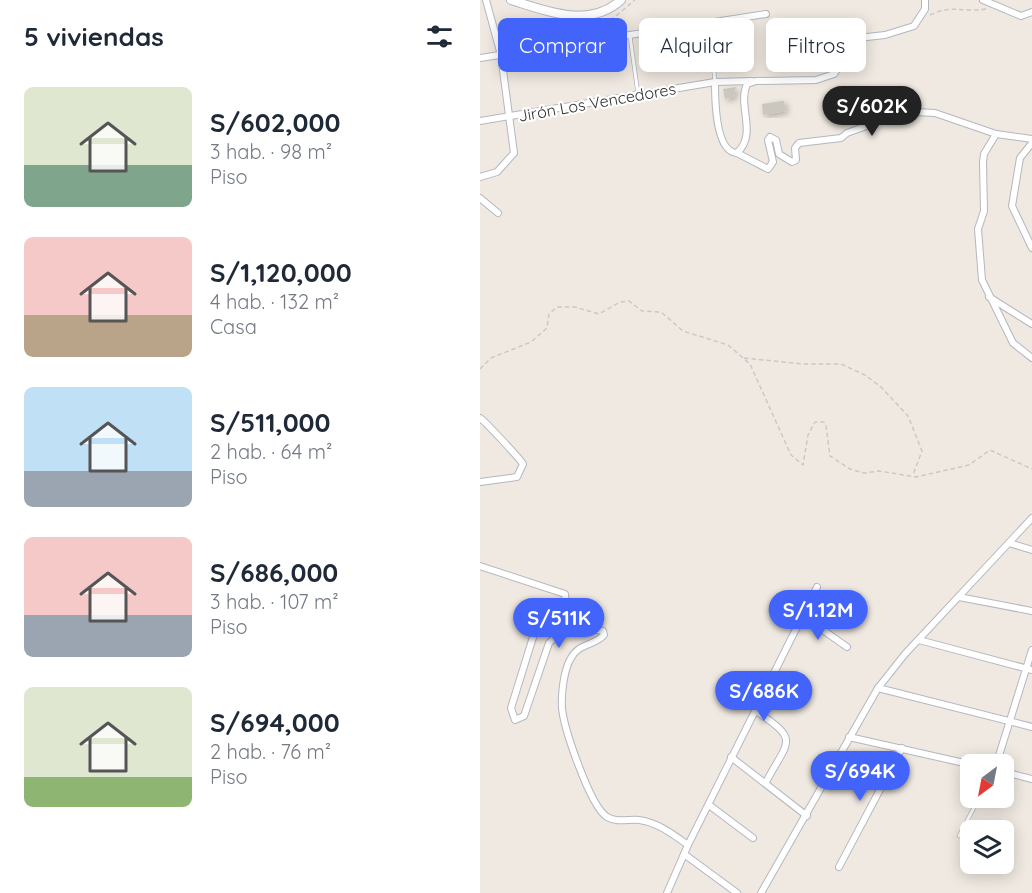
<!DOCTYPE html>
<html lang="es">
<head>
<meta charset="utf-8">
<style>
  body { margin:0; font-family:Quicksand,sans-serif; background:#f2f2f3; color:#1f2937; height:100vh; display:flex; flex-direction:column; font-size:22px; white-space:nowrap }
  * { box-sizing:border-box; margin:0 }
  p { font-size:20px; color:#747a83 }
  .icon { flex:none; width:33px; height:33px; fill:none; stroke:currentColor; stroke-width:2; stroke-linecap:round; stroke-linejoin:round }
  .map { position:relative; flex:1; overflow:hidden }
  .panel { display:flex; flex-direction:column; background:#fff; width:480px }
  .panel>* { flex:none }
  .top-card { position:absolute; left:18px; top:18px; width:444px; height:54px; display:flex; gap:12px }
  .needle { width:39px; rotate:212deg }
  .fabs { position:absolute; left:480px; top:754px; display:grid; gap:12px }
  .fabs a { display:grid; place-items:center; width:54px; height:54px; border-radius:9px; background:#fff; box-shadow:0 3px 15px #0003; font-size:30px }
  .price { position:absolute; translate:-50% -51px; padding:0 14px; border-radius:21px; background:#4264fb; color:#fff; font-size:20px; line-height:39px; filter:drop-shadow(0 2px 3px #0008) }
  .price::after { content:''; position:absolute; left:50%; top:36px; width:18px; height:14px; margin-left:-9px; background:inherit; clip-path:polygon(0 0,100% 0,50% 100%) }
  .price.selected { background:#222; color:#fff }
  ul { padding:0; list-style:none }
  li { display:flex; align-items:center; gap:18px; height:150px; padding:0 24px }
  li span { display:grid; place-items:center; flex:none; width:168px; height:120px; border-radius:9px; color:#555 }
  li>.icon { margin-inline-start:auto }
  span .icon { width:72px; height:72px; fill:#fffc; stroke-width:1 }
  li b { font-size:26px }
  h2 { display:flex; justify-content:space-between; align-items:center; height:72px; padding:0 24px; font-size:26px }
  .chip { padding:0 21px; border-radius:9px; background:#fff; box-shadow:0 3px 15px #0003; font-size:21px; line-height:54px }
  .chip.selected { background:#4264fb; color:#fff }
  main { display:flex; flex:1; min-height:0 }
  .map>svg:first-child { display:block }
  .building { fill:#cbc7bf; filter:url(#shadow) }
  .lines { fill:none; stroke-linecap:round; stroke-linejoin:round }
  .lane-casing { stroke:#b4b7c1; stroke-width:4.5 }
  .street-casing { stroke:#b4b7c1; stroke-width:8 }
  .secondary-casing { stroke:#b4b7c1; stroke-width:10 }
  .path { stroke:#c9c9c9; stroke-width:1.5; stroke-dasharray:4.5 3; stroke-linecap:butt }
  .lane { stroke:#fff; stroke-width:3 }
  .street { stroke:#fff; stroke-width:6 }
  .secondary { stroke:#fff; stroke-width:8 }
  .labels { text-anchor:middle; stroke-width:4.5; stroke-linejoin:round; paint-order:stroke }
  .street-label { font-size:16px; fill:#2e2e2e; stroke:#fff }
</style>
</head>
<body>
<main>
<section class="panel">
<h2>5 viviendas<svg class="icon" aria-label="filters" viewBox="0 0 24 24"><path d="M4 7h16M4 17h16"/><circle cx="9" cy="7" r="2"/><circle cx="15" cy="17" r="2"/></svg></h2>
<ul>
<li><span style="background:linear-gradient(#dfe7d0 65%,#7fa58c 0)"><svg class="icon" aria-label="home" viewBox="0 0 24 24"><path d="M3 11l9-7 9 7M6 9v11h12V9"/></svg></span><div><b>S/602,000</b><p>3 hab. · 98 m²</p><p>Piso</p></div></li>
<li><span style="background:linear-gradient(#f6c9c9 65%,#b9a48a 0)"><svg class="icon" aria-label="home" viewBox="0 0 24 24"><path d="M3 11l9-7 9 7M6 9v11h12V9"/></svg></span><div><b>S/1,120,000</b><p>4 hab. · 132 m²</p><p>Casa</p></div></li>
<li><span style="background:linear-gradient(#bfe0f5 70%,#9aa5b1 0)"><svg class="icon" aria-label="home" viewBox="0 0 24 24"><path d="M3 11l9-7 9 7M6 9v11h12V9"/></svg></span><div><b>S/511,000</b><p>2 hab. · 64 m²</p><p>Piso</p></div></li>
<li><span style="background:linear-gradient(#f6c9c9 65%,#9aa5b1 0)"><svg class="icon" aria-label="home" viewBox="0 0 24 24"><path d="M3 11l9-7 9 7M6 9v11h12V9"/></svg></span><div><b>S/686,000</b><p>3 hab. · 107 m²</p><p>Piso</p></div></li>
<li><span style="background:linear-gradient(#dfe7d0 75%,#8fb573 0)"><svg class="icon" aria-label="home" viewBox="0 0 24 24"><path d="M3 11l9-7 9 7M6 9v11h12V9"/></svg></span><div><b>S/694,000</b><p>2 hab. · 76 m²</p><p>Piso</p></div></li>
</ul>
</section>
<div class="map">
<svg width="552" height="893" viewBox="0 0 552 893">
  <defs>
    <filter id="shadow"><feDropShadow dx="2.5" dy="2.5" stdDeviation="3" flood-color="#0004"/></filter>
  </defs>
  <rect width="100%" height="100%" fill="#efe9e1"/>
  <g class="building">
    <path d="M 256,87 L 254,97 L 245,99 L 243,89 Z"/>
    <path d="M 301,101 L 304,101 L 306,111 L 283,115 L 282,104 Z"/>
  </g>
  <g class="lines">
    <g class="lane-casing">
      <g id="lane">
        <path d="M 229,24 L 235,82"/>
        <path d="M 150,36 L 158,94"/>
        <path d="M 479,836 L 499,798"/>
      </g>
    </g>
    <g class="street-casing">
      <g id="street">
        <path d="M 503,0 L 541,16 L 552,12"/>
        <path d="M 0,58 L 286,14"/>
        <path d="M 235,82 C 235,98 235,152 257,153 C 278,134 257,106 267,84 L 276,81 L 336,80 L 354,74 L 378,38 L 405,35 L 434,26 L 445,9 L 445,0"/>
        <path d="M 0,121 L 235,82 L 272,81"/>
        <path d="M 516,134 L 504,154 L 503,162 L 504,211 L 498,229 L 502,280 L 533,343 L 552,358"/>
        <path d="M 552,143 L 540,158 L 532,206 L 552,248"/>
        <path d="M 257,153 L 288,169 L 293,162 L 288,140 L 290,137 L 296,140 L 299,154 L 312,162 L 316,160 L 315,148 L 319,143 L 361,138 L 367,133 L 392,124 L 417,111 L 455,113 L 516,134 L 552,139"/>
        <path d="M 0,177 L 17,172 L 34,153 L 21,55 L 6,0"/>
        <path d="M 0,198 L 18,213"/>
        <path d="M 509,297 L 552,324"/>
        <path d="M 0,418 C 4,420 40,459 43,464 L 37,477 L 0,482"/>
        <path d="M 529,543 L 552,550"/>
        <path d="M 0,566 L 85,594 L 86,604 L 60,623 L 54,634 L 31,708 L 35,720 L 44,716 L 69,643 C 81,630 106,627 123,631 L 124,635 C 114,646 99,643 91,658 C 84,669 81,694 82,708 C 84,729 110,806 127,817 C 138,823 148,819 159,820 C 177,822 194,835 208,845 L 187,893"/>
        <path d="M 479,597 L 552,611"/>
        <path d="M 323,616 L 367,647"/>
        <path d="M 439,640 L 552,670"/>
        <path d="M 398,688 L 552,727"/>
        <path d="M 276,711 C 320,741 309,739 286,782"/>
        <path d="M 369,737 L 493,765"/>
        <path d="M 251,757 L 327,816"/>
        <path d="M 516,765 L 552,650"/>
        <path d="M 524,772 L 552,779"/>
        <path d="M 229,805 L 273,838"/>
        <path d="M 208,845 L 337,587"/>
        <path d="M 204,854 L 257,893"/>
        <path d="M 359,867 L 422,748"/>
        <path d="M 281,893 L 398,688 L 425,654 L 552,518"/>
      </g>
    </g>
    <g class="secondary-casing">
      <path id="secondary" d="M 31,0 C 67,11 109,29 141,0"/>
    </g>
    <g class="path">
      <path d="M 450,15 C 473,4 484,13 506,9"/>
      <path d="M 124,33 L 125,25 L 155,0"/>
      <path d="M 264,358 L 323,364 L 361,364 L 385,375 L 401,387 L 428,416 L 442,451 L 434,472 L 436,477"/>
      <path d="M 0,369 L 11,358 L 51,342 L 67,328 L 69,314 L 77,307 L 95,307 L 119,314 L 140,302 L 149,301 L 162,311 L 181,312 L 203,331 L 248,345 L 270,364 L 311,455 L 323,465 L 328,435 L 335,422 L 344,422 L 346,426 L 350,456 L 370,469 L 384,473 L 399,471 L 436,477 L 489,465 L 510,450 L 552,469"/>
    </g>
    <use href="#lane" class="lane"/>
    <use href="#street" class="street"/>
    <use href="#secondary" class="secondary"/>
  </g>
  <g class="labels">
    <g class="street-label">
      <text transform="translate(117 102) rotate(-10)" y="6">Jirón Los Vencedores</text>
    </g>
  </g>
</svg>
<div class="fabs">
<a><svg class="needle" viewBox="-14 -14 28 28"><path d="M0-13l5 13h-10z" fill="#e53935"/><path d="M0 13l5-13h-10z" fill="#747a83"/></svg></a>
<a><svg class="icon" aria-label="layers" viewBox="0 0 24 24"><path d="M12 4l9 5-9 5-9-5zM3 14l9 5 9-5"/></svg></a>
</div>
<b class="price selected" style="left:392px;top:137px">S/602K</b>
<b class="price" style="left:338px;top:641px">S/1.12M</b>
<b class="price" style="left:79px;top:649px">S/511K</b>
<b class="price" style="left:284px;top:722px">S/686K</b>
<b class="price" style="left:380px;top:802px">S/694K</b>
<div class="top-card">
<a class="chip selected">Comprar</a>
<a class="chip">Alquilar</a>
<a class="chip">Filtros</a>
</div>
</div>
</main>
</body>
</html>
